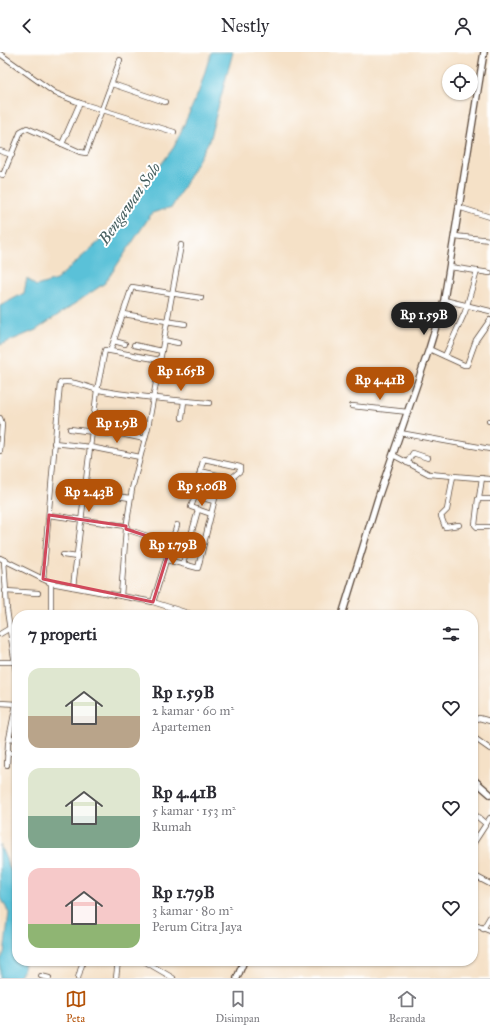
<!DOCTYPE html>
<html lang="id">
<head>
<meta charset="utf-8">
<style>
  body { margin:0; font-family:"IM FELL Great Primer",serif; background:#f2f2f3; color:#2b2b33; height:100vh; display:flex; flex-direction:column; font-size:15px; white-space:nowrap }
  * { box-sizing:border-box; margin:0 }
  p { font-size:13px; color:#7c7c81 }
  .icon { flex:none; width:22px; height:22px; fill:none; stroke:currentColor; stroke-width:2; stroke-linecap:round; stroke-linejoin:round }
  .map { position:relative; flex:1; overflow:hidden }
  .sheet { position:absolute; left:12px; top:558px; width:466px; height:356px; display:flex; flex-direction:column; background:#fff; border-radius:16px; box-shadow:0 1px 3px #0004 }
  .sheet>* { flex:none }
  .controls { position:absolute; left:442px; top:12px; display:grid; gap:8px }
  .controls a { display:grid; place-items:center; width:36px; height:36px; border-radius:50%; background:#fff; box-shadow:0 1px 3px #0004; font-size:20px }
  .price { position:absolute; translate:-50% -34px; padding:0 9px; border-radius:14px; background:#b45309; color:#fff; font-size:13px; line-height:26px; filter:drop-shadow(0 1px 2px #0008) }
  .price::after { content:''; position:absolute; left:50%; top:24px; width:12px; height:9px; margin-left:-6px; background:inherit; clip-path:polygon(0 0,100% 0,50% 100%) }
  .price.selected { background:#222; color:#fff }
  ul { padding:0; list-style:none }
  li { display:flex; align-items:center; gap:12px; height:100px; padding:0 16px }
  li span { display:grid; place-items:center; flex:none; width:112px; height:80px; border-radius:12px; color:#555 }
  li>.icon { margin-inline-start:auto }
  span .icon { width:48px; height:48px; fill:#fffc; stroke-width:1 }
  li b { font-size:17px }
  h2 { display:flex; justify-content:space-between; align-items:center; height:48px; padding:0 16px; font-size:17px }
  header { display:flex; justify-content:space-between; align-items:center; height:52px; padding:0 16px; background:#fff; font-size:18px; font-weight:600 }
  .dock { display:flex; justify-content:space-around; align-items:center; height:56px; border-top:1px solid #e1e1e2; background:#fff; font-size:11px; color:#7c7c81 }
  .dock a { display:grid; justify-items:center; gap:2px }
  .dock .selected { color:#b45309 }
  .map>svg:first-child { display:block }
  .water { fill:#5ac1d8; stroke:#4a767b }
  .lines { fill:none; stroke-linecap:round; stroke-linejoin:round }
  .minor-casing { stroke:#574537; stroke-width:6 }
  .tertiary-casing { stroke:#574537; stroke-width:8 }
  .minor { stroke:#fff; stroke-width:4.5 }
  .tertiary { stroke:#fff; stroke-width:5.5 }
  .marked { fill:none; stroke:#d1495b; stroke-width:3; stroke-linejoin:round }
  .labels { text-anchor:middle; stroke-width:4; stroke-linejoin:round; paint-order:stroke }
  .water-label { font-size:16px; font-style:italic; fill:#465f5f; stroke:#fff }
</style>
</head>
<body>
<header><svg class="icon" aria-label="back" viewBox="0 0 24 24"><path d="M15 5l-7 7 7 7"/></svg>Nestly<svg class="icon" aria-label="person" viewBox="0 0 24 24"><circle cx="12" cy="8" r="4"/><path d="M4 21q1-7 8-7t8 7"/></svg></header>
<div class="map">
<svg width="490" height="926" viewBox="0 0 490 926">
  <rect width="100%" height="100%" fill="#fff"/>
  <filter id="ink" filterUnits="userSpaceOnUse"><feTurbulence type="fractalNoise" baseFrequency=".025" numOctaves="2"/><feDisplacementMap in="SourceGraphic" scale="8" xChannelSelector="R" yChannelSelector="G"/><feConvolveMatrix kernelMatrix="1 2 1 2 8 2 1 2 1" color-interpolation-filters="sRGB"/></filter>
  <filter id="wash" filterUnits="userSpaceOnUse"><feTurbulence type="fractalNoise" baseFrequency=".012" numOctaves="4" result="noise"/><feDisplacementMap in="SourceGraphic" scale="16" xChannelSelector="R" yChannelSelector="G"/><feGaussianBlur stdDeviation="0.9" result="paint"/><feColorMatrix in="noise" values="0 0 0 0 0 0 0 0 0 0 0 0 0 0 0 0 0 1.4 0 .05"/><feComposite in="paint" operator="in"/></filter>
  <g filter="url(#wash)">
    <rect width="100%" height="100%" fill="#f5e1c7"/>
    <g class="water">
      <path d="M 211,0 L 233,0 L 209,89 L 172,155 L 152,161 L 105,231 L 36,278 L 0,293 L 0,254 L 24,241 L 27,226 L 36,234 L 56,228 L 114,176 L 174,95 L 199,39 Z"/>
      <path d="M 0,793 L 17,833 L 17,909 L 24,909 L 23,919 L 18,926 L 0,926 L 0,909 L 4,901 L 9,861 L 0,844 Z"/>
    </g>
  </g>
  <g filter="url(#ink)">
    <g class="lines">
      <g class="minor-casing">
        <g id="minor">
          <path d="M 0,2 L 55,41 L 80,51 L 174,80"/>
          <path d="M 112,32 L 165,50"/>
          <path d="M 62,92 L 80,51"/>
          <path d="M 0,99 L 12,103"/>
          <path d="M 0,122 L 3,123 L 21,79 L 27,76 L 80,100 L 86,101 L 120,8"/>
          <path d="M 458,155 L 490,165"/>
          <path d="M 455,184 L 490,188"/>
          <path d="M 450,215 L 490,221"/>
          <path d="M 444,248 L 490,259"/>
          <path d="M 123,262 L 185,272"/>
          <path d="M 164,288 L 178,291"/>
          <path d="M 114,289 L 125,292"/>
          <path d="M 134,293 L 162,299"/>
          <path d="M 111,297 L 132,235 L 201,246"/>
          <path d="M 429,297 L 464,313 L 467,313 L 476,288 L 490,268"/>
          <path d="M 445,304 L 465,260 L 477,219"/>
          <path d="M 352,354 L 408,360"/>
          <path d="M 0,366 L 2,372 L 0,399"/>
          <path d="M 182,366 L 184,349"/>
          <path d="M 489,369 L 490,369"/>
          <path d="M 70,377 L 109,382"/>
          <path d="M 400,381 L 490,397"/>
          <path d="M 121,382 L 145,387"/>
          <path d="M 54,391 L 90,395 L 140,405"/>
          <path d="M 393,403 L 429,422 L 490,427"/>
          <path d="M 407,411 L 413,401 L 428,406"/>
          <path d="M 200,419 L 231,426"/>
          <path d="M 453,424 L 447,458 L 441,464 L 445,475 L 459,473"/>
          <path d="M 199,433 L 191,455 L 211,462"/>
          <path d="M 85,441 L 102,443"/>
          <path d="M 117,444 L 130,446"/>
          <path d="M 195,444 L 214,449"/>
          <path d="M 479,446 L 482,426"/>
          <path d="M 490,447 L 478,447 L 475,473 L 477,475 L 490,475"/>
          <path d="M 49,463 L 126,474"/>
          <path d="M 126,477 L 171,492"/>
          <path d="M 169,499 L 186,502"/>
          <path d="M 63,503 L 77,505"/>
          <path d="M 0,506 L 51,531 L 153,550 L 194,563"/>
          <path d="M 4,508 L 7,558 L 17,626"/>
          <path d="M 167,508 L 198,516 L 217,438 L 240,419 L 240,415 L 204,407 L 203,409 L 197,431 L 217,438"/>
          <path d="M 183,512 L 198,458"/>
          <path d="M 43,527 L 60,331 C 71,327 88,336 99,338 C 135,345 172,348 209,351"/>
          <path d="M 51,531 L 51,563"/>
          <path d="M 73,535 L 97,338 L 105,298 L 160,308"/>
          <path d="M 5,539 L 38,541"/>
          <path d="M 121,544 L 126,477 L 132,437 L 148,375 L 181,193"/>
          <path d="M 153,550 L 177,473"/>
          <path d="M 0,582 L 17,572"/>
          <path d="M 0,610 L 16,610"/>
          <path d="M 0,651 L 17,652"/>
          <path d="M 473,669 L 479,666 L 490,669"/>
          <path d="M 473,685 L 490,697"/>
          <path d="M 10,686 L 17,687"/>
          <path d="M 7,701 L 17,701"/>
          <path d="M 7,713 L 8,692 L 16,652"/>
          <path d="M 473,761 L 486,772"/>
          <path d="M 473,792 L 490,766"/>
          <path d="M 473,823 L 490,832"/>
          <path d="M 473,872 L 490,879"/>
          <path d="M 483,877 L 490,865"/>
          <path d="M 144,909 L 173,926"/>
          <path d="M 41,924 L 49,926"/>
          <path d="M 78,926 L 83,909"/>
          <path d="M 116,926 L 118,909"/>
        </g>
      </g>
      <g class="tertiary-casing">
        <g id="tertiary">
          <path d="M 342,563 L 378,446 L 429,297 L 444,248 L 484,0"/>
          <path d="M 473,727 L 490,742"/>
          <path d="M 237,926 L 244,909"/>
        </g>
      </g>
      <use href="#minor" class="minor"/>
      <use href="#tertiary" class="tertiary"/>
    </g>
  </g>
  <path class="marked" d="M 49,463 L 126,474 L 126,477 L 171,492 L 153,550 L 43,527 Z"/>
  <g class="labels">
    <g class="water-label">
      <text transform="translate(129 151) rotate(-55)" y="6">Bengawan Solo</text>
    </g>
  </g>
</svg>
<div class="controls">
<a><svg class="icon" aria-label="locate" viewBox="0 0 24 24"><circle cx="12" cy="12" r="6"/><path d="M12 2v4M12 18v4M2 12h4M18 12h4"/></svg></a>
</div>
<b class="price selected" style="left:424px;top:284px">Rp 1.59B</b>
<b class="price" style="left:181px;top:340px">Rp 1.65B</b>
<b class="price" style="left:380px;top:349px">Rp 4.41B</b>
<b class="price" style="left:117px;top:392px">Rp 1.9B</b>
<b class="price" style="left:202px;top:455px">Rp 5.06B</b>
<b class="price" style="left:89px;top:461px">Rp 2.43B</b>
<b class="price" style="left:173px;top:514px">Rp 1.79B</b>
<section class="sheet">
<h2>7 properti<svg class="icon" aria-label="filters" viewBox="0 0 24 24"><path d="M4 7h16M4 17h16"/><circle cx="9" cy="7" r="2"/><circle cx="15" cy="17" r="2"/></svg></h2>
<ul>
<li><span style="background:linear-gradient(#dfe7d0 60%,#b9a48a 0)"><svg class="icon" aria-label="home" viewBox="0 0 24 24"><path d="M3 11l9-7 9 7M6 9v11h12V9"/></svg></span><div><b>Rp 1.59B</b><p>2 kamar · 60 m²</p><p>Apartemen</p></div><svg class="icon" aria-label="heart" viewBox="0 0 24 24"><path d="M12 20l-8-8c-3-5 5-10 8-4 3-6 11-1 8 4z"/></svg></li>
<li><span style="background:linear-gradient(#dfe7d0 60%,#7fa58c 0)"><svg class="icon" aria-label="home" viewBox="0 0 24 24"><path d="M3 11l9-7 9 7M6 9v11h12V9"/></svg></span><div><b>Rp 4.41B</b><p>5 kamar · 153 m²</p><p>Rumah</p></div><svg class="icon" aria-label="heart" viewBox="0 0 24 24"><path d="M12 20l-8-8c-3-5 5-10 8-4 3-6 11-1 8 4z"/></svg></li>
<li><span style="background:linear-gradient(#f6c9c9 70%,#8fb573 0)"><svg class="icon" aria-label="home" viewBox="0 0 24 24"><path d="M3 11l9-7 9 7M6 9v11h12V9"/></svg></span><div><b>Rp 1.79B</b><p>3 kamar · 80 m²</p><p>Perum Citra Jaya</p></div><svg class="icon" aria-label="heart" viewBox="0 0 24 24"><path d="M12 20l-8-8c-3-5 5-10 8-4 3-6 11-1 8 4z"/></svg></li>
</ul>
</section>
</div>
<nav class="dock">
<a class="selected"><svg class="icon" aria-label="map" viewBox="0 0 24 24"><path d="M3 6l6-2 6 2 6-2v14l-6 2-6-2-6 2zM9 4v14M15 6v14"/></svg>Peta</a>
<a><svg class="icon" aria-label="saved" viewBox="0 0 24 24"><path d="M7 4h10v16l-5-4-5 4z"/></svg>Disimpan</a>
<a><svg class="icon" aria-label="home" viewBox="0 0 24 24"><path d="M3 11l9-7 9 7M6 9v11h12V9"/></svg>Beranda</a>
</nav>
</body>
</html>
